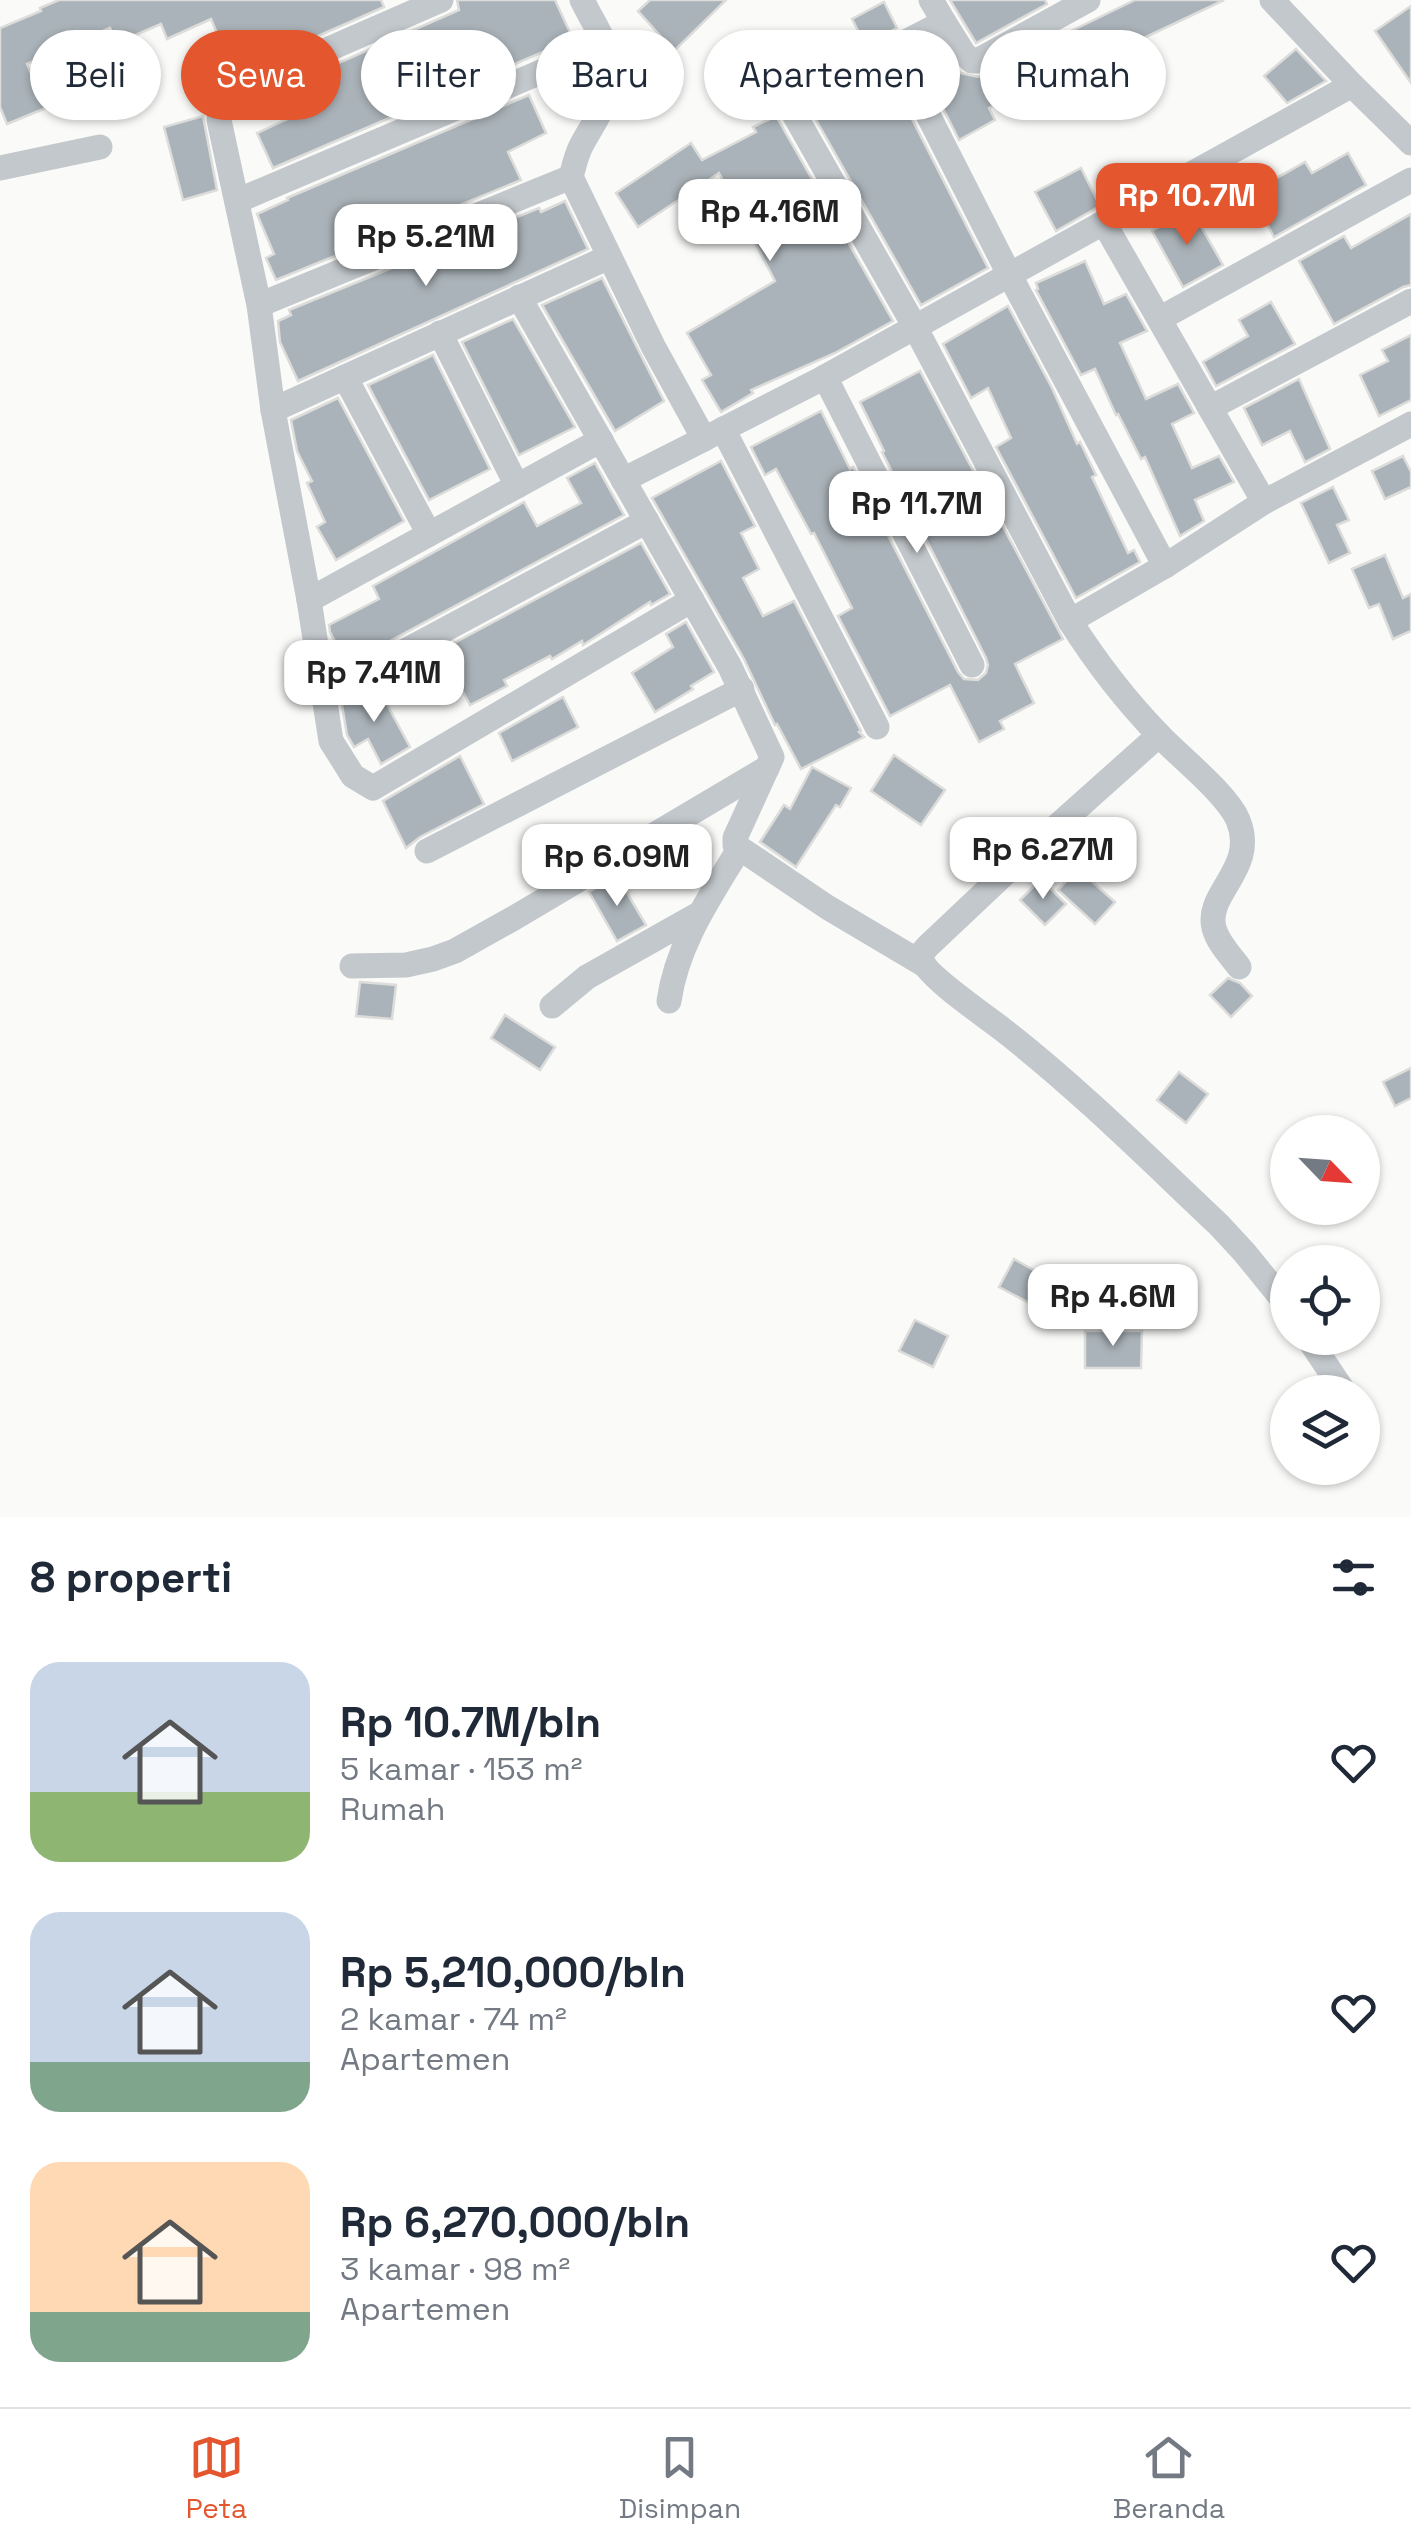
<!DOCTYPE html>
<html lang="id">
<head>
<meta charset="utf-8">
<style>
  body { margin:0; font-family:"Space Grotesk",sans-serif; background:#f2f2f3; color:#1f2937; height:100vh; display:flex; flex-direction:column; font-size:38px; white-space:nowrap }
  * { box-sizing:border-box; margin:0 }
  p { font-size:32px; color:#747a83 }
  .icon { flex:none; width:55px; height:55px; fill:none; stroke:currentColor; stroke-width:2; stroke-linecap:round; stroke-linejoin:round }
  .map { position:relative; height:1517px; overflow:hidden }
  .panel { display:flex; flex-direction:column; background:#fff; flex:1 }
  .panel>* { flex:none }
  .guide { position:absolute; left:30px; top:30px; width:1352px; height:90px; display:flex; gap:20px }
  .needle { width:65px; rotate:115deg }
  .tools { position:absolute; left:1270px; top:1115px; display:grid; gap:20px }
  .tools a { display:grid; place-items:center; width:110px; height:110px; border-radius:50%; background:#fff; box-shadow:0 2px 8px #0004; font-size:50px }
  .price { position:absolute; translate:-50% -85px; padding:0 22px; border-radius:20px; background:#fff; color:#222; font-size:32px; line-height:65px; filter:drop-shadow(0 2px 5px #0008) }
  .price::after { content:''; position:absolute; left:50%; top:60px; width:30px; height:22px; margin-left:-15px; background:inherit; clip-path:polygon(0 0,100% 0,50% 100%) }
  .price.on { background:#e4572e; color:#fff }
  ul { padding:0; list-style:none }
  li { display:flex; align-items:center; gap:30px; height:250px; padding:0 30px }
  li span { display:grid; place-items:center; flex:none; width:280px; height:200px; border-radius:30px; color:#555 }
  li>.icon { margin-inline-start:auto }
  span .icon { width:120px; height:120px; fill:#fffc; stroke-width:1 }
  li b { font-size:42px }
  h2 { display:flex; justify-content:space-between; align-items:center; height:120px; padding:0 30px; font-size:42px }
  .tag { padding:0 35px; border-radius:45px; background:#fff; box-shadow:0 2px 8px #0004; font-size:35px; line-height:90px }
  .tag.on { background:#e4572e; color:#fff }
  .tabs { display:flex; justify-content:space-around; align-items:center; height:140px; border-top:2px solid #e0e1e3; background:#fff; font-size:28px; color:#747a83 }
  .tabs a { display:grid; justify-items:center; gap:5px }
  .tabs .on { color:#e4572e }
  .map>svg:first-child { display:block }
  .building { fill:#aab3b9; stroke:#dcdcda; stroke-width:2.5 }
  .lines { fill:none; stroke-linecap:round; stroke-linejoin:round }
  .minor { stroke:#c3c8cc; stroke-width:25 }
</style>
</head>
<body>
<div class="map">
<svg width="1411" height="1517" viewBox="0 0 1411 1517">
  <rect width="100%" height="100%" fill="#fafaf8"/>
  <g class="building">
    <path d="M 59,0 L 381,0 L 384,7 L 234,73 L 211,19 L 167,39 L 161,24 L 117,43 L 110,28 L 27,64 L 46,108 L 7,124 L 0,107 L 0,28 L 41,11 L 40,8 Z"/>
    <path d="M 457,0 L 555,0 L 573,39 L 273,168 L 257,133 L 324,102 L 311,75 L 459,10 Z"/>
    <path d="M 650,0 L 726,0 L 674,51 L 638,11 Z"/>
    <path d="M 950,0 L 1045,0 L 1047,4 L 976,43 Z"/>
    <path d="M 1135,0 L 1224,0 L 1072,72 L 1070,67 L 989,108 L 995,120 L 959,140 L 916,55 L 938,43 L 951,63 L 961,73 L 978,77 L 1065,31 L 1067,33 Z"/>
    <path d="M 884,2 L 897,28 L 865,44 L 852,19 Z"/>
    <path d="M 1411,6 L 1411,83 L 1375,31 Z"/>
    <path d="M 1296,49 L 1326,81 L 1287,103 L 1264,76 Z"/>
    <path d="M 887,70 L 988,268 L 921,305 L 815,118 L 884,81 L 880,73 Z"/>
    <path d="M 529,95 L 546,133 L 508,152 L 521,180 L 276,280 L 266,258 L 274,254 L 257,214 L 288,200 L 287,198 Z"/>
    <path d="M 203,116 L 217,190 L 183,200 L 164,127 Z"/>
    <path d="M 776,116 L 893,321 L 835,353 L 751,390 L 753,393 L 721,412 L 702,380 L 711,375 L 687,333 L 775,281 L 719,173 L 638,227 L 616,193 L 691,143 L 702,160 L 756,132 L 753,127 Z"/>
    <path d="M 1348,153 L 1366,185 L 1274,237 L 1250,193 L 1305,162 L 1312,173 Z"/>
    <path d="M 1081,168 L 1100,206 L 1056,231 L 1035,192 Z"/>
    <path d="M 565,201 L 588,249 L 298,381 L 280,342 L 278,321 L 291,315 L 289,310 L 539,208 L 541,212 Z"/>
    <path d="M 1191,209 L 1223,265 L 1183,287 L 1152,231 Z"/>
    <path d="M 1411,214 L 1411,285 L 1403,287 L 1334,324 L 1299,261 L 1344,236 L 1351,248 Z"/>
    <path d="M 1085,261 L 1104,304 L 1126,294 L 1147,331 L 1120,343 L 1146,399 L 1178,384 L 1194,413 L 1172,424 L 1192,468 L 1219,456 L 1234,482 L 1195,500 L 1204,521 L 1180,536 L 1145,457 L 1141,459 L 1118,414 L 1116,415 L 1095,369 L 1081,375 L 1036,290 L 1038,289 L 1036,283 Z"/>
    <path d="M 602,278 L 664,401 L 615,431 L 542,305 Z"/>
    <path d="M 1271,302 L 1295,344 L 1216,386 L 1203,362 L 1248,336 L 1239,320 Z"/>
    <path d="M 1008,306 L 1052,388 L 1077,444 L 1080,442 L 1083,448 L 1096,475 L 1092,477 L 1128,553 L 1134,550 L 1140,562 L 1076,598 L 996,447 L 1011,438 L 988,388 L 971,398 L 943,344 Z"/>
    <path d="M 513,319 L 575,427 L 519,455 L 462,342 Z"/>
    <path d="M 1411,335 L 1411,400 L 1379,416 L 1360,375 L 1388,361 L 1382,350 Z"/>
    <path d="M 433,355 L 490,469 L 429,500 L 368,385 Z"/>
    <path d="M 920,371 L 1063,639 L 1015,664 L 1034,703 L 1000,721 L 1004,729 L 979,742 L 950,685 L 890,716 L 838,616 L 852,608 L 814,533 L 811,534 L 776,469 L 765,475 L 751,447 L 821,411 L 850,469 L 853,467 L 958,672 L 964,679 L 978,680 L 986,673 L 988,665 L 986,658 L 882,452 L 884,451 L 860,402 Z"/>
    <path d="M 1299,379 L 1330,449 L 1305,462 L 1290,431 L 1262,445 L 1244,408 Z"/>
    <path d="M 338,398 L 404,521 L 336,560 L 317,527 L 325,522 L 307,483 L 312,481 L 297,451 L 291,420 Z"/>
    <path d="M 1403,456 L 1411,472 L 1411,487 L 1385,499 L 1372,471 Z"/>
    <path d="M 721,461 L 755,526 L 741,533 L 759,569 L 743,578 L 763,616 L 794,601 L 861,731 L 859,732 L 864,737 L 801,769 L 777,724 L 775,725 L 744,659 L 652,498 Z"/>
    <path d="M 595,463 L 624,515 L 347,664 L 330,632 L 329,625 L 379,599 L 373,586 L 524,502 L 537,526 L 581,503 L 567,478 Z"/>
    <path d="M 1333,487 L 1349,520 L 1337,525 L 1350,553 L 1329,563 L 1301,503 Z"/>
    <path d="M 641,543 L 670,594 L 651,605 L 650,602 L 583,645 L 582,641 L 552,659 L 550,656 L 504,680 L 507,686 L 470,705 L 441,650 Z"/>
    <path d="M 1385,555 L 1403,598 L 1411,594 L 1411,631 L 1393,639 L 1379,604 L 1369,608 L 1352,569 Z"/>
    <path d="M 686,622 L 714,672 L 691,686 L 693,689 L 655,712 L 632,673 L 673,647 L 666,634 Z"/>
    <path d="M 377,686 L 410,747 L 381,764 L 368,739 L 354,747 L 347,735 L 342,705 Z"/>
    <path d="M 563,697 L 578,727 L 512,761 L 499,733 Z"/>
    <path d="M 894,755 L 945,790 L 921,825 L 871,791 Z"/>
    <path d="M 460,756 L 484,804 L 420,837 L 406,848 L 383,801 Z"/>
    <path d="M 812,767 L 851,788 L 840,807 L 836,805 L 796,867 L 760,842 L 784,805 L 790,809 Z"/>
    <path d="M 1112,831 L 1126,852 L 1101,869 L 1088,847 Z"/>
    <path d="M 1078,869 L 1115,902 L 1095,924 L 1058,890 Z"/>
    <path d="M 617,876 L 646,925 L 617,941 L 589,892 Z"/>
    <path d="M 1041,879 L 1066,904 L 1045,925 L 1020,900 Z"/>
    <path d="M 1228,978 L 1240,983 L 1252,996 L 1231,1017 L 1210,995 Z"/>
    <path d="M 360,982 L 396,985 L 392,1019 L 356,1016 Z"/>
    <path d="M 505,1015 L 555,1047 L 540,1070 L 491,1038 Z"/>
    <path d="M 1411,1068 L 1411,1098 L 1395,1106 L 1383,1082 Z"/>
    <path d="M 1179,1072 L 1208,1094 L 1186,1123 L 1157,1100 Z"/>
    <path d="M 1014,1259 L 1048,1278 L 1033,1305 L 999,1287 Z"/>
    <path d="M 915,1320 L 948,1336 L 933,1367 L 899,1351 Z"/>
    <path d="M 1085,1331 L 1142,1331 L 1141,1368 L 1085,1368 Z"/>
  </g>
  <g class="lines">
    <g class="minor">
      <path d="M 441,0 L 235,90 C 222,97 220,106 219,120 L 259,305 L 273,410 L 309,600 L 331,741 L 353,776 L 373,788 L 692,600"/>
      <path d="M 582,0 C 592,21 608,43 611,66 C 615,96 594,121 581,146 C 576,156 574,166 571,177 L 653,346 L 704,439 L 825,377 L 1352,85"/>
      <path d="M 1272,0 L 1352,85 L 1411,143"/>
      <path d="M 944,22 L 964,54 L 972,61 L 977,61 L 1088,0"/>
      <path d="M 894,48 L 944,22 L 931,0"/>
      <path d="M 0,168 L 100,147"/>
      <path d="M 237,201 L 548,69 L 603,42"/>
      <path d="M 1104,223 L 1264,502"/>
      <path d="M 259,305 L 571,177"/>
      <path d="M 1161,318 L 1411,180"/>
      <path d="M 440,333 L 517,486"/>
      <path d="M 345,377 L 429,534"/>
      <path d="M 825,377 L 972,665"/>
      <path d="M 1210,408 L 1411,301"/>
      <path d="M 273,410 L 609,257"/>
      <path d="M 723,429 L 877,727"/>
      <path d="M 623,480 L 704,439"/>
      <path d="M 1165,566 L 1009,274 L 894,48 L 795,96 L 790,107 L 915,327 L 1070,621 C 1096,662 1126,701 1160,736 C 1181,758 1227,794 1238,820 C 1258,869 1205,892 1214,928 C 1218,943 1230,955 1239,967"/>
      <path d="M 309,600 L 601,440"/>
      <path d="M 1070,621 L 1165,566 L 1264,502 L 1411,424"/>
      <path d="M 325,694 L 647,521"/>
      <path d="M 1159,735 L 1018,861 L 928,946 C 924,951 921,952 922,959 C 924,974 988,1018 1002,1029 C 1079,1089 1148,1158 1219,1225 L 1244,1252 L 1288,1306"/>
      <path d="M 767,768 L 735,838 L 735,845 L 827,907 L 923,964"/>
      <path d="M 427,851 L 742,689"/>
      <path d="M 352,966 L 406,965 L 433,959 L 455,951 L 514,918 L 767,768 L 772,757 L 730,667 L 519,297"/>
      <path d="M 669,1001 C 677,944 710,897 739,849"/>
      <path d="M 552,1006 L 587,977 L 699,914"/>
      <path d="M 1308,1338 L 1344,1392"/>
    </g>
  </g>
</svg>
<div class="tools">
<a><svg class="needle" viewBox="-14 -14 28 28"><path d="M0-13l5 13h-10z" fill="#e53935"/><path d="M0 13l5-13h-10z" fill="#747a83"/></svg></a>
<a><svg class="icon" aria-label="locate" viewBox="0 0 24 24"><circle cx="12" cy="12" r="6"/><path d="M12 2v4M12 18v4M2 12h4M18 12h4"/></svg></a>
<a><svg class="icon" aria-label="layers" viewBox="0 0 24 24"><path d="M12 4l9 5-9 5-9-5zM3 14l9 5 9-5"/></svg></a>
</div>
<b class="price on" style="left:1187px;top:248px">Rp 10.7M</b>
<b class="price" style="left:770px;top:264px">Rp 4.16M</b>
<b class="price" style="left:426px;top:289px">Rp 5.21M</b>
<b class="price" style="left:917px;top:556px">Rp 11.7M</b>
<b class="price" style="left:374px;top:725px">Rp 7.41M</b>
<b class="price" style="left:1043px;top:902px">Rp 6.27M</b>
<b class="price" style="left:617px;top:909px">Rp 6.09M</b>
<b class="price" style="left:1113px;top:1349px">Rp 4.6M</b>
<div class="guide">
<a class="tag">Beli</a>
<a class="tag on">Sewa</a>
<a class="tag">Filter</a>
<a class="tag">Baru</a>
<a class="tag">Apartemen</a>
<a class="tag">Rumah</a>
</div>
</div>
<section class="panel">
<h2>8 properti<svg class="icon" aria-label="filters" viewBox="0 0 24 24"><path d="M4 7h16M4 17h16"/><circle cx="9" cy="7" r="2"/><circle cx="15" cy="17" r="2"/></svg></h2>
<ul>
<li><span style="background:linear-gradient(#c9d6e8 65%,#8fb573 0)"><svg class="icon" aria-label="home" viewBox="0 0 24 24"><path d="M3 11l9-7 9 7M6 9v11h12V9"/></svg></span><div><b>Rp 10.7M/bln</b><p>5 kamar · 153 m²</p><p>Rumah</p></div><svg class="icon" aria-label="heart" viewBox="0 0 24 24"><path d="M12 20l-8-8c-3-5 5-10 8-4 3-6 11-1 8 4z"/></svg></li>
<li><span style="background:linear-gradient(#c9d6e8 75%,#7fa58c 0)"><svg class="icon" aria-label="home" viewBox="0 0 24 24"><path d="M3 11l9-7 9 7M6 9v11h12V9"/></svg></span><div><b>Rp 5,210,000/bln</b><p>2 kamar · 74 m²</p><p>Apartemen</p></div><svg class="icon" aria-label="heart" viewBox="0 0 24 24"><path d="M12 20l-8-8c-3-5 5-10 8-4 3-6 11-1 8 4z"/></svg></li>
<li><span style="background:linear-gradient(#ffd9b3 75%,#7fa58c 0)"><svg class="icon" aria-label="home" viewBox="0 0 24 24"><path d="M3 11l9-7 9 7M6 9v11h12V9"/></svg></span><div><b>Rp 6,270,000/bln</b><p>3 kamar · 98 m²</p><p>Apartemen</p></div><svg class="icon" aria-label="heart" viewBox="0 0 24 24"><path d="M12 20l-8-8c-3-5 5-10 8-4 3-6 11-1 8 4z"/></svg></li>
</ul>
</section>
<nav class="tabs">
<a class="on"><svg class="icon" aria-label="map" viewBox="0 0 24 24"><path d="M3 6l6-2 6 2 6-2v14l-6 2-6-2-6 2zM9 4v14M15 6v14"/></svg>Peta</a>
<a><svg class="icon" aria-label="saved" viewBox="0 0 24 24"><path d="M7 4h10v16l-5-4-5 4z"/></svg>Disimpan</a>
<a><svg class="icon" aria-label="home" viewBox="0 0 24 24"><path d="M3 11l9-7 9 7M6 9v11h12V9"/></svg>Beranda</a>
</nav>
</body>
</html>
